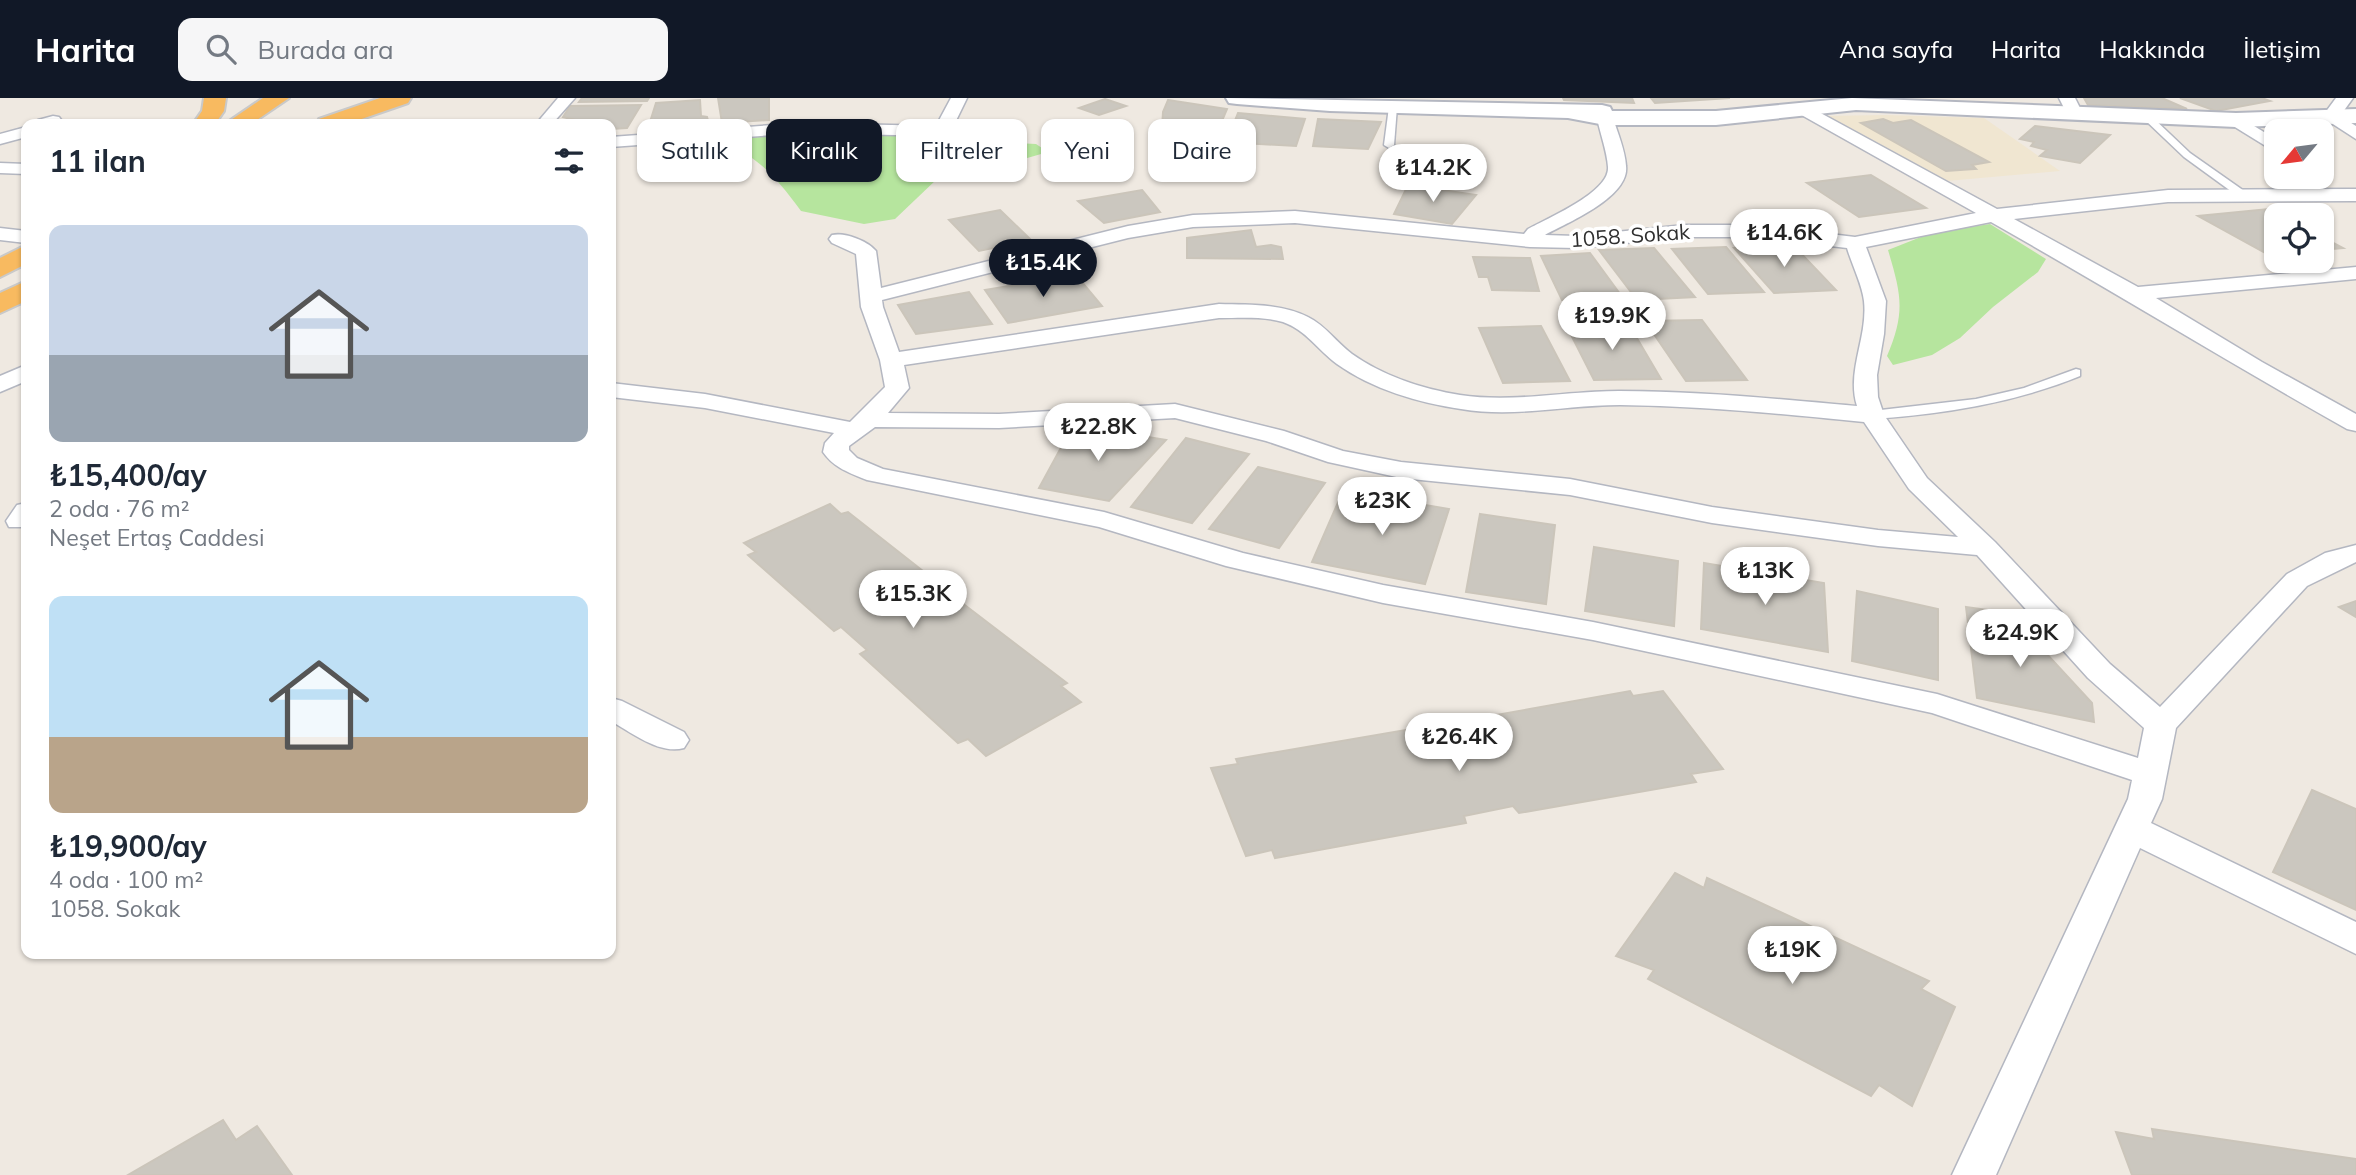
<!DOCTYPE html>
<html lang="tr">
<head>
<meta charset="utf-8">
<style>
  body { margin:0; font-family:Mulish,sans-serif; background:#f6f6f7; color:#1f2937; height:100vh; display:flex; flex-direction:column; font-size:26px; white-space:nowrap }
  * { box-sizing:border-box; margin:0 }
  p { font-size:23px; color:#747a83 }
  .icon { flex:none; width:38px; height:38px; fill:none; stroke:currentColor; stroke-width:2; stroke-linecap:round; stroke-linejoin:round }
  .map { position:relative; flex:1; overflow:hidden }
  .panel { position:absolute; left:21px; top:21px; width:595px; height:840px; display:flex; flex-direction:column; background:#fff; border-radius:14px; box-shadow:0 2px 5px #0004 }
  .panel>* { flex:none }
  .hud { position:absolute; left:637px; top:21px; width:665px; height:63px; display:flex; gap:14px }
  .needle { width:46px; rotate:241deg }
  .tools { position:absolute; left:2264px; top:21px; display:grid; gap:14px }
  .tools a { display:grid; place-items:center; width:70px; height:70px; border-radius:14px; background:#fff; box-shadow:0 2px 5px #0004; font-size:35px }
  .price { position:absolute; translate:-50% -60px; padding:0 16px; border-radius:24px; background:#fff; color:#222; font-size:23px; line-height:46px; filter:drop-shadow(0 2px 4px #0008) }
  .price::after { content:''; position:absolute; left:50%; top:42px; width:21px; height:16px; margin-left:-10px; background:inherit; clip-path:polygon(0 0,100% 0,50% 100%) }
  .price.selected { background:#111827; color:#fff }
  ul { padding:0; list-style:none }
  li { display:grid; align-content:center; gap:14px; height:371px; padding:0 28px }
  li span { display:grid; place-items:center; height:217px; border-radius:14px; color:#555 }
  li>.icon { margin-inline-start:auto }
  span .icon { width:126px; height:126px; fill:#fffc; stroke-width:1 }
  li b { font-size:30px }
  h2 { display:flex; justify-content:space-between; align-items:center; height:84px; padding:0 28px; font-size:30px }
  .chip { padding:0 24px; border-radius:14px; background:#fff; box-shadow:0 2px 5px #0004; font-size:24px; line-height:63px }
  .chip.selected { background:#111827; color:#fff }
  header { display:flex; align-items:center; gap:42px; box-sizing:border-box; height:98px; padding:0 35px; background:#111827; color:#fff }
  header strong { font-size:33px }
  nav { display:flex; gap:38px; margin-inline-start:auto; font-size:24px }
  .search { width:490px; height:63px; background:#f6f6f7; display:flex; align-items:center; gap:18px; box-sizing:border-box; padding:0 24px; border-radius:14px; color:#747a83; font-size:26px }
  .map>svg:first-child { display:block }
  .education { fill:#f0e6d1 }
  .green { fill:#b6e59e }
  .building { fill:#cbc7bf; stroke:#cbc5ba; stroke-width:2 }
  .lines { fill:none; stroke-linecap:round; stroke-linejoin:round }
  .service-casing { stroke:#b4b7c1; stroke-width:3 }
  .minor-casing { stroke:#b4b7c1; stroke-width:3 }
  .secondary-casing { stroke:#b4b7c1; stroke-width:4 }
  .trunk-casing { stroke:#c9c9c9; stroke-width:4 }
  .service { fill:#fff; fill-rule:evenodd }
  .minor { fill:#fff; fill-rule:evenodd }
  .secondary { fill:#fff; fill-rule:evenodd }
  .trunk { fill:#f8ba60; fill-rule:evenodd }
  .labels { text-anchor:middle; stroke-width:7; stroke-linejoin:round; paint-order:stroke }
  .far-street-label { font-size:21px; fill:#2e2e2e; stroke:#fff }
</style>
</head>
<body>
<header>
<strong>Harita</strong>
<div class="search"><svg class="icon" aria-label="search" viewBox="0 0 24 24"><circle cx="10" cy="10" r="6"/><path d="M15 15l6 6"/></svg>Burada ara</div>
<nav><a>Ana sayfa</a><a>Harita</a><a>Hakkında</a><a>İletişim</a></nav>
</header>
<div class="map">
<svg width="2356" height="1077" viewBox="0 0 2356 1077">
  <rect width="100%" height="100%" fill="#efe9e1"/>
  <path class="education" d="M 1885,17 L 1984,20 L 2060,73 L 1947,83 L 1824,18 Z"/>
  <g class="green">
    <path d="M 788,33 L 931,36 L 968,43 L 1036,46 L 1048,54 L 1006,66 L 960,72 L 937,81 L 895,121 L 864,126 L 801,113 C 774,77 760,60 718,41 Z"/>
    <path d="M 1990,126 L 2046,161 L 2038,174 L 1993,209 L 1960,240 L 1932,257 L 1893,267 L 1887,258 C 1906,214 1901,196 1888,152 L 1931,135 Z"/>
  </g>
  <g class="building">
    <path d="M 582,0 L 649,0 L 647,3 L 579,4 Z"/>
    <path d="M 718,0 L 769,0 L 769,22 L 722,25 Z"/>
    <path d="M 1563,0 L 1632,0 L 1634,5 L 1564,2 Z"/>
    <path d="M 1651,0 L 1730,0 L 1655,5 Z"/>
    <path d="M 2084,0 L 2162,0 L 2187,11 L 2088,7 Z"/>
    <path d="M 2180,0 L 2262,0 L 2270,3 L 2216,13 Z"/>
    <path d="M 1105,1 L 1126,8 L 1099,17 L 1079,10 Z"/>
    <path d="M 700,2 L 701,18 L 707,19 L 709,26 L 641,32 L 642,26 L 650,24 L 656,5 Z"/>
    <path d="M 1168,2 L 1227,11 L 1216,37 L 1162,31 L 1163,14 Z"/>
    <path d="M 641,7 L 627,30 L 611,31 L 611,26 L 592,26 L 563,19 L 570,8 Z"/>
    <path d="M 1238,15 L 1305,21 L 1296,48 L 1242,45 L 1227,42 Z"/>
    <path d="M 1318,21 L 1381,24 L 1368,51 L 1313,48 Z"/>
    <path d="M 1883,21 L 1893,25 L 1911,22 L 1989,64 L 1972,67 L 1976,71 L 1946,73 L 1861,25 Z"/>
    <path d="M 2035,28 L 2110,37 L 2080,65 L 2040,58 L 2047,52 L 2031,48 L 2034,44 L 2020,41 Z"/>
    <path d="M 1871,77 L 1926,110 L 1859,119 L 1807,85 Z"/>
    <path d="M 1408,87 L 1476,97 L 1452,126 L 1394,116 Z"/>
    <path d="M 1142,92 L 1160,114 L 1104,125 L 1078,103 Z"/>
    <path d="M 2269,111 L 2280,117 L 2277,117 L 2277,157 L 2269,157 L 2198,118 Z"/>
    <path d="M 1000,112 L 1031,142 L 979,153 L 949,122 Z"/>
    <path d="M 1251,132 L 1256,149 L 1271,147 L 1281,149 L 1283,161 L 1187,160 L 1187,140 Z"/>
    <path d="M 2322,139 L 2343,150 L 2322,152 Z"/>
    <path d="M 1793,147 L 1836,192 L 1774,195 L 1734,150 Z"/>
    <path d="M 1726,149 L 1764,194 L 1708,196 L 1672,151 Z"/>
    <path d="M 1654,150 L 1695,199 L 1637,202 L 1599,152 Z"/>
    <path d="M 1590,155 L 1623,200 L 1562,202 L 1541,158 Z"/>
    <path d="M 1473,159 L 1530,160 L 1539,193 L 1492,192 L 1488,179 L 1479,179 Z"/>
    <path d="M 1076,177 L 1102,208 L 1008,225 L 985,192 Z"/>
    <path d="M 969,194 L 992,226 L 916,236 L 898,207 Z"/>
    <path d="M 1702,222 L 1747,282 L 1686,283 L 1645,223 Z"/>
    <path d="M 1565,225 L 1628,225 L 1661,281 L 1594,282 Z"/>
    <path d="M 1541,228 L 1570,283 L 1503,285 L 1479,230 Z"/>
    <path d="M 1111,333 L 1166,342 L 1109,403 L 1039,390 L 1069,335 Z"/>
    <path d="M 1186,340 L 1249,356 L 1192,425 L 1131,409 Z"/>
    <path d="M 1258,369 L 1325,385 L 1279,450 L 1209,431 Z"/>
    <path d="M 1343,393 L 1449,411 L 1425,486 L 1312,464 Z"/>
    <path d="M 830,406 L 841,416 L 848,414 L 937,484 L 931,487 L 957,508 L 962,505 L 1067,585 L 1061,588 L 1081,604 L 986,658 L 968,641 L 958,645 L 860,556 L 867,552 L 841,529 L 834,533 L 748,457 L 756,454 L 744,445 Z"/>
    <path d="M 1480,416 L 1555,427 L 1546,506 L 1466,494 Z"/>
    <path d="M 1594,449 L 1678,463 L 1674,528 L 1585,513 Z"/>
    <path d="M 1704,465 L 1824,485 L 1828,554 L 1701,531 Z"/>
    <path d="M 1857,493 L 1938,511 L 1938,582 L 1852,563 Z"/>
    <path d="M 2356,503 L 2356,519 L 2339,509 Z"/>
    <path d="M 1966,509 L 2009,515 L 2092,605 L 2094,624 L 1977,600 Z"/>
    <path d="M 1630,593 L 1633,598 L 1663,593 L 1723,671 L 1691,676 L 1696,684 L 1519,715 L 1513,708 L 1464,718 L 1466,725 L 1275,760 L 1272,752 L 1246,758 L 1211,670 L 1238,666 L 1236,661 L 1417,630 L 1420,635 L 1467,627 L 1463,623 Z"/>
    <path d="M 2312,692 L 2356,711 L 2356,812 L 2273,774 Z"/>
    <path d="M 1675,775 L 1704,790 L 1707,780 L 1929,883 L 1921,891 L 1955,909 L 1912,1008 L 1879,987 L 1871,998 L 1648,881 L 1654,872 L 1616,858 Z"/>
    <path d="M 223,1022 L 236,1042 L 257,1028 L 292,1077 L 128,1077 Z"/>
    <path d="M 2152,1031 L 2356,1061 L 2356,1077 L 2132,1077 L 2116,1034 L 2154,1041 Z"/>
  </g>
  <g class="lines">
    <g class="service-casing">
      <g id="service">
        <path d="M 1393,6 L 1397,9 L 1394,47 L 1389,50 L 1384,47 L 1389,9 Z"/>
        <path d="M 2144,17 L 2150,17 L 2190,55 L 2247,95 L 2247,99 L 2239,99 L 2184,59 L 2144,21 Z"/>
        <path d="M 2076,271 L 2080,272 L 2080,278 C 2014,305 1944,316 1872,321 L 1866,317 L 1872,313 L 1976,301 L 2024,290 Z"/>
      </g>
    </g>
    <g class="minor-casing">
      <g id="minor">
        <path d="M 558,0 L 575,0 L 552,26 L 536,26 Z"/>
        <path d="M 951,0 L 967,0 L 951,33 L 942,38 L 801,35 L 611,49 L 611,39 L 801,25 L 936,28 Z"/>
        <path d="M 2059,0 L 2075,0 L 2083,16 L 2081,20 L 2069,20 Z"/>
        <path d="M 2336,0 L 2353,0 L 2340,18 L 2356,28 L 2356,41 L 2322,19 Z"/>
        <path d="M 1804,6 L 1997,111 L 2168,92 L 2356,91 L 2356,103 L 2168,104 L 2014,121 L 2138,189 L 2356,169 L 2356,181 L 2156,200 L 2262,264 L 2356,316 L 2356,333 L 2347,331 C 2228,264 2111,192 1991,124 L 1866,149 L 1886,203 L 1884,236 L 1877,277 L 1878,299 L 1884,317 L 1927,380 L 1995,444 L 2110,566 L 2160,609 L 2287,476 L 2325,455 L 2356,447 L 2356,464 L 2307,488 L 2176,630 L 2162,701 L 2151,725 L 2356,824 L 2356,856 L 2140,750 L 1996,1077 L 1952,1077 L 2128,701 L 2132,682 L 1932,615 L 1593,542 L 1383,505 L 1226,468 L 1099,429 L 867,382 C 850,375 834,370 823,354 L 825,345 L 834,335 L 705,310 L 611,299 L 611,285 L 705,296 L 850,324 L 885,289 L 880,262 L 861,209 L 856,156 L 832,145 L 829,141 L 832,137 C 845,134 868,143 876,153 L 881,190 L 1128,128 L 1193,117 L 1295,113 L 1524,136 L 1528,131 C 1548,120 1610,94 1608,69 C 1607,53 1600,35 1597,20 L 1605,15 L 1613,20 C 1618,36 1625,52 1626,68 C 1630,99 1567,125 1545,137 L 1576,138 L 1685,127 L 1756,127 L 1855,139 L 1976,115 L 1798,15 L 1796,11 ZM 1295,125 L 1530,149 L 1576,150 L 1685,139 L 1756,139 L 1847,150 C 1852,167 1862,186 1864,203 C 1868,239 1846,273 1857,308 C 1778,301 1699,293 1619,293 C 1566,293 1513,305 1460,297 C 1423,291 1383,278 1352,256 C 1336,244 1325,227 1308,219 C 1280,205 1248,207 1219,206 L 899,254 L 883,209 L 882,202 L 1128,140 L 1193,129 ZM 1219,220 C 1239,220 1263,218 1283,224 C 1306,232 1318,252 1337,266 C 1372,291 1419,305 1461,311 C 1514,320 1567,307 1620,307 C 1702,308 1783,316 1864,324 L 1909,391 L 1958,439 L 1878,432 L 1712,409 L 1570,381 L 1401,364 L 1343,353 L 1284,333 L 1175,306 L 999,316 L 888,315 L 909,290 L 904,267 ZM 1175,320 L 1266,343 L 1328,364 L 1401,380 L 1570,397 L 1712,425 L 1878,448 L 1977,457 L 2088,580 L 2144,630 L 2138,660 L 1937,596 L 1593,524 L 1383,487 L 1243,455 L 1104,414 L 883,371 L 857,360 L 849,352 L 849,348 L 875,329 L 999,330 Z"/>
        <path d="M 2236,17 L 2277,42 L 2277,55 L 2230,26 L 2228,22 L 2230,18 Z"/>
        <path d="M 53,18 L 59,19 L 62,23 L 59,26 L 35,26 L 38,22 Z"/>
        <path d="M 26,29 L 26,39 L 0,46 L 0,36 Z"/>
        <path d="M 0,65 L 26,66 L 26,76 L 0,75 Z"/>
        <path d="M 0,130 L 26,133 L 26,145 L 0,142 Z"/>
        <path d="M 26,267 L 26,283 L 0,294 L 0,278 Z"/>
        <path d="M 26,405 L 26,429 L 9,429 L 6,423 L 17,407 Z"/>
        <path d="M 611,600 L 622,603 L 684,634 L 689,642 L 684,650 C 660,657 632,635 611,623 Z"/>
      </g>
    </g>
    <g class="secondary-casing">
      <path id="secondary" d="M 1226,0 L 1602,7 L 1610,9 L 1612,13 L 1716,13 L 1852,0 L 2236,15 L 2356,11 L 2356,25 L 2236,29 L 1856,12 L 1716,27 L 1605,27 L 1568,20 L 1330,13 L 1237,6 L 1229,5 Z"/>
    </g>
    <g class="trunk-casing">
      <g id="trunk">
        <path d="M 204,0 L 226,0 L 224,13 L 215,26 L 193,26 L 202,13 Z"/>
        <path d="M 263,0 L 289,0 L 251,26 L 225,26 Z"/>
        <path d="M 380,0 L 411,0 L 408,5 L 347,26 L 316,26 L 319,21 Z"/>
        <path d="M 26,147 L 26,166 L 0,179 L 0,160 Z"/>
        <path d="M 26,183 L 26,203 L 0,215 L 0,195 Z"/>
      </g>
    </g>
    <use href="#service" class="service"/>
    <use href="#minor" class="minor"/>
    <use href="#secondary" class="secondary"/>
    <use href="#trunk" class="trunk"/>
  </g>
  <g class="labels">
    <g class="far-street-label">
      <text transform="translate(1630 138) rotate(-4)" y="7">1058. Sokak</text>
    </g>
  </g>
</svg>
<div class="tools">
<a><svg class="needle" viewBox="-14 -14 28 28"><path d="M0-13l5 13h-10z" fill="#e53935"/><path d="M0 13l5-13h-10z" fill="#747a83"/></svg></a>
<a><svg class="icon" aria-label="locate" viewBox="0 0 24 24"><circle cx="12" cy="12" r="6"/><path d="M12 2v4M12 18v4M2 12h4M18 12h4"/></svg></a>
</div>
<b class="price" style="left:1433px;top:106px">₺14.2K</b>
<b class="price" style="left:1784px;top:171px">₺14.6K</b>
<b class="price selected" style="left:1043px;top:201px">₺15.4K</b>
<b class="price" style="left:1612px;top:254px">₺19.9K</b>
<b class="price" style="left:1098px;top:365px">₺22.8K</b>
<b class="price" style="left:1382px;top:439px">₺23K</b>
<b class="price" style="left:1765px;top:509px">₺13K</b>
<b class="price" style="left:913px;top:532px">₺15.3K</b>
<b class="price" style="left:2020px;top:571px">₺24.9K</b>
<b class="price" style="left:1459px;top:675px">₺26.4K</b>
<b class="price" style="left:1792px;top:888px">₺19K</b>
<div class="hud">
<a class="chip">Satılık</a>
<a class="chip selected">Kiralık</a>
<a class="chip">Filtreler</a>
<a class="chip">Yeni</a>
<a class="chip">Daire</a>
</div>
<section class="panel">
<h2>11 ilan<svg class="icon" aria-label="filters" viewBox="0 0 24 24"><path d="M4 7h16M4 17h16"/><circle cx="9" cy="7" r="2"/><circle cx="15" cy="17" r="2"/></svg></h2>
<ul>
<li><span style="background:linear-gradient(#c9d6e8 60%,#9aa5b1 0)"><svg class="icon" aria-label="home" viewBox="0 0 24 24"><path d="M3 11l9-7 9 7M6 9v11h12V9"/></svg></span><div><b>₺15,400/ay</b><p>2 oda · 76 m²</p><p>Neşet Ertaş Caddesi</p></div></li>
<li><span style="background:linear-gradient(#bfe0f5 65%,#b9a48a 0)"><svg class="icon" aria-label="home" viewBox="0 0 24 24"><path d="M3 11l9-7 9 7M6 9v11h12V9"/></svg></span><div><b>₺19,900/ay</b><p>4 oda · 100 m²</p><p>1058. Sokak</p></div></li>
</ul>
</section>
</div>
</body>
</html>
